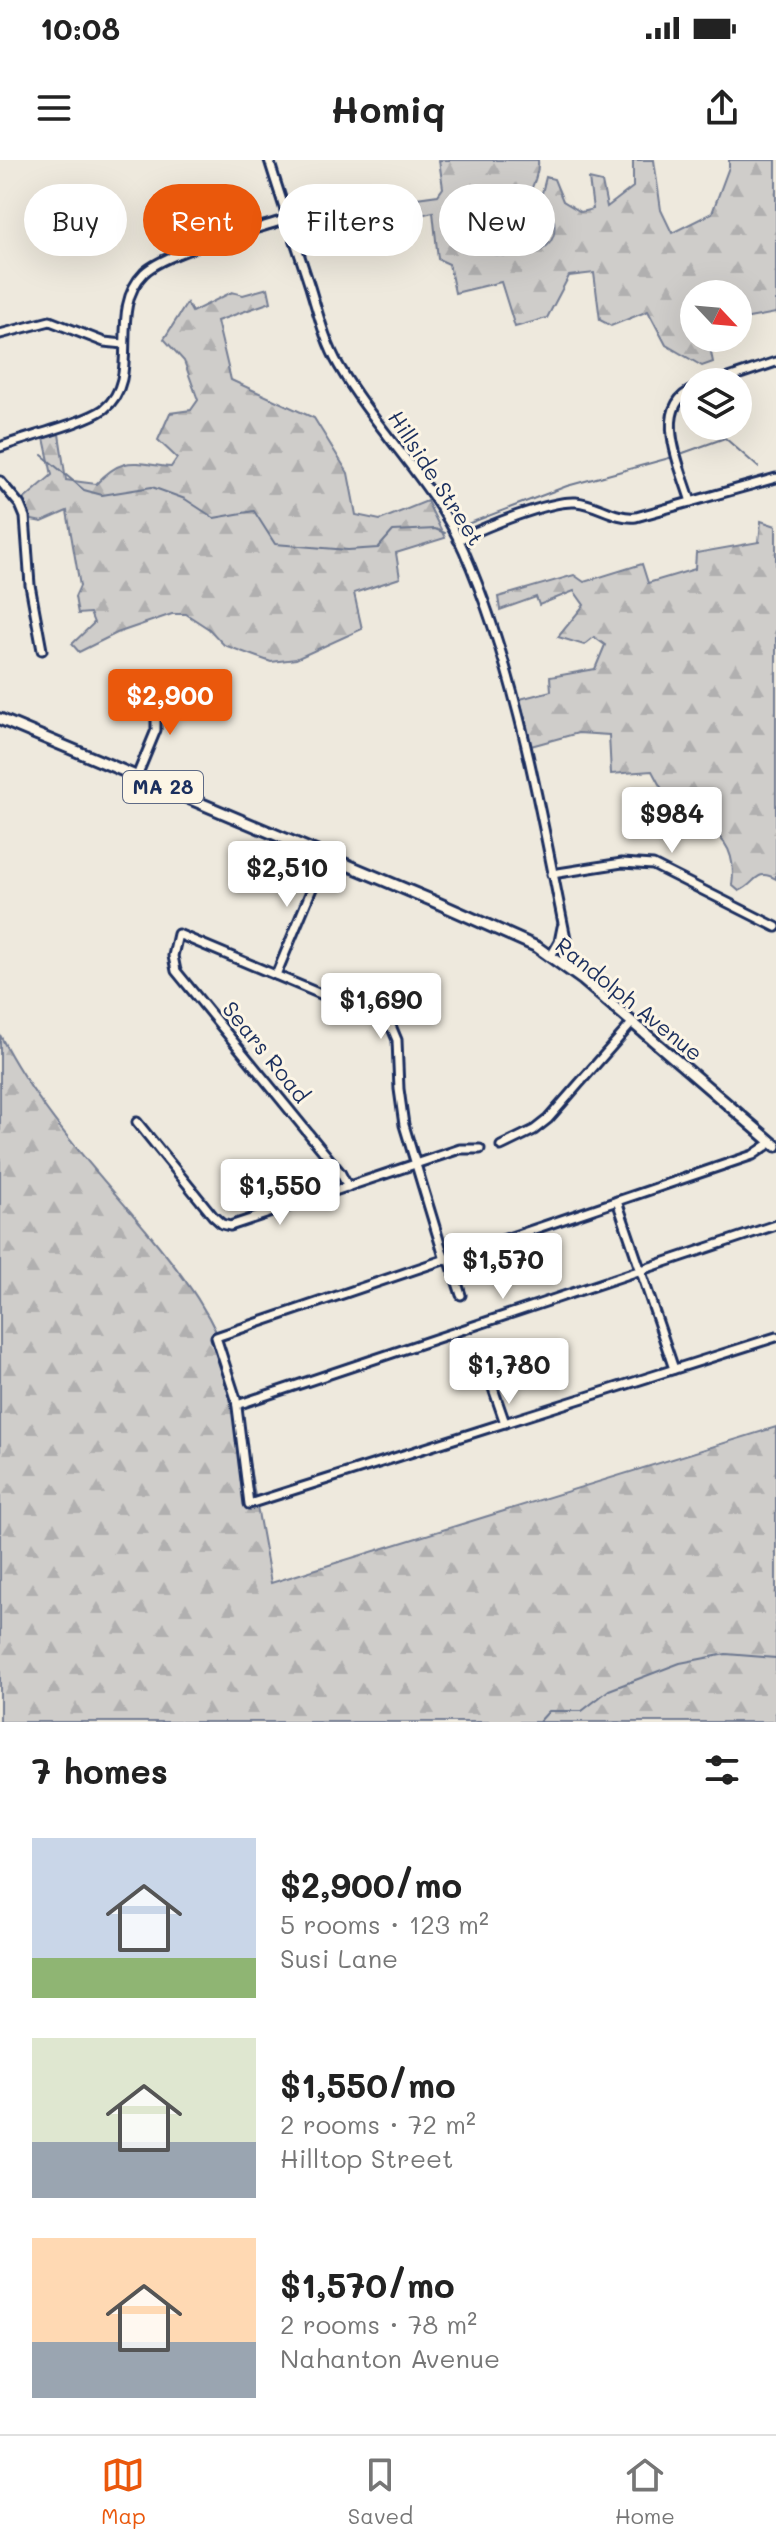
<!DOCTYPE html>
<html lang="en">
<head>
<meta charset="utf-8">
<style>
  body { margin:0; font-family:Mali,sans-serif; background:#f2f2f2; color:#222; height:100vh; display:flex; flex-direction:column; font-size:30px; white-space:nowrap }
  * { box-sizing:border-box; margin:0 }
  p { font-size:26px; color:#767676 }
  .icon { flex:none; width:44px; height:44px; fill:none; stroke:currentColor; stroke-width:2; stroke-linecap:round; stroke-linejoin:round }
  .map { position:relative; height:1562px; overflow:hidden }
  .sheet { display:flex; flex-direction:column; background:#fff; flex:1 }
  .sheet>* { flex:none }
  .hud { position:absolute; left:24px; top:24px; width:728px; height:72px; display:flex; gap:16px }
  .needle { width:52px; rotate:116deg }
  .fabs { position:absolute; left:680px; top:120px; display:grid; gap:16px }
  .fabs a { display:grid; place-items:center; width:72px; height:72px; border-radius:50%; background:#fff; box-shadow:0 8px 32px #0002; font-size:40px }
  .price { position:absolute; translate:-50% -68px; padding:0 18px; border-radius:8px; background:#fff; color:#222; font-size:26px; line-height:52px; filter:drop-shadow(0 2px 4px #0008) }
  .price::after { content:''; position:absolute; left:50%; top:48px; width:24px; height:18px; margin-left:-12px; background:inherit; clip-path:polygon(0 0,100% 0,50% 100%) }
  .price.on { background:#ea580c; color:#fff }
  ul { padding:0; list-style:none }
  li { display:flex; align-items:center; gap:24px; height:200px; padding:0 32px }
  li span { display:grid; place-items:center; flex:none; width:224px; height:160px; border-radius:0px; color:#555 }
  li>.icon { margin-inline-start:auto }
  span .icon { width:96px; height:96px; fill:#fffc; stroke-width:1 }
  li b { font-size:34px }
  h2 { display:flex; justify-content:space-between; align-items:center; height:96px; padding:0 32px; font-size:34px }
  .chip { padding:0 28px; border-radius:36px; background:#fff; box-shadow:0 8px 32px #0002; font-size:28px; line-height:72px }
  .chip.on { background:#ea580c; color:#fff }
  .status { display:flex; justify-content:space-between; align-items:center; height:56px; padding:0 40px; background:#fff; direction:ltr }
  .status svg { height:22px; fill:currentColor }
  header { display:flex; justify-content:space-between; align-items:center; height:104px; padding:0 32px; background:#fff; font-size:36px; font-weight:800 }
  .tab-bar { display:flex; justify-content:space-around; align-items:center; height:112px; border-top:2px solid #e0e0e0; background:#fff; font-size:22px; color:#767676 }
  .tab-bar a { display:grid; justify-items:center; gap:4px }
  .tab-bar .on { color:#ea580c }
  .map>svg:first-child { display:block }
  .forest { fill:url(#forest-firs); stroke:#757e94; stroke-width:2 }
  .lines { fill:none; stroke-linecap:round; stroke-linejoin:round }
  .stream { stroke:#6c778f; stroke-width:2 }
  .minor-casing { stroke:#1b2f5e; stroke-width:13 }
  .major-casing { stroke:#1b2f5e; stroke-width:15 }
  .minor { stroke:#fcf5e5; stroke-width:7 }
  .major { stroke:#fcf5e5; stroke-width:9 }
  .labels { text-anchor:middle; stroke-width:6; stroke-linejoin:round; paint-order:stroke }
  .shield { fill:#fcf5e5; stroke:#5e6a86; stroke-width:2 }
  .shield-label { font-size:20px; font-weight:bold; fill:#1b2f5e }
  .street-label { font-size:22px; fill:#1b2f5e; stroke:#fcf5e5 }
</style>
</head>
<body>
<div class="status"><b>10:08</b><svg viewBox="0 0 49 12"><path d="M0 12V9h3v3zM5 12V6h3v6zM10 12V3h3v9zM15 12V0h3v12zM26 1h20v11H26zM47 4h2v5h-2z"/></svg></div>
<header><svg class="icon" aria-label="menu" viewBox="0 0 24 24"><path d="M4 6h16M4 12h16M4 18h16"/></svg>Homiq<svg class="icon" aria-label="share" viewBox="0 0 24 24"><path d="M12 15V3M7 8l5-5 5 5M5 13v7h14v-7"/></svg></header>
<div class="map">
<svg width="776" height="1562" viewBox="0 0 776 1562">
  <defs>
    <pattern id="forest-firs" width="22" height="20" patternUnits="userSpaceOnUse" patternTransform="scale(2)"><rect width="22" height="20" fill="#cfcdca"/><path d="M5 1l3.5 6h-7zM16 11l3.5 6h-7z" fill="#b1b0b0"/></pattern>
  </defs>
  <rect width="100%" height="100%" fill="#eee9dd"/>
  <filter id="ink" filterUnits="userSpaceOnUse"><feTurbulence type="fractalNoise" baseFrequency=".0125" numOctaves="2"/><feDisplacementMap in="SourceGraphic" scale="16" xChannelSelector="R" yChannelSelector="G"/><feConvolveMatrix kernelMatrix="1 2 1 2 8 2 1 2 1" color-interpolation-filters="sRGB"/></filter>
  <g filter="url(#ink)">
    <g class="forest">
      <path d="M 439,0 L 538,0 C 539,8 537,13 535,20 C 525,48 519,41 493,40 L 478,58 L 475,87 C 499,101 561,103 554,61 L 540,56 L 538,49 L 546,17 L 554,19 L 563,41 L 581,52 L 593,49 L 589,19 L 602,22 L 607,47 L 633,27 L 633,0 L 654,0 L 661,50 L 672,73 L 712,53 L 729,7 L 729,0 L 776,0 L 776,153 L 738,160 L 738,134 L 694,134 L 694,178 L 708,178 L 713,202 L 702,206 L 666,185 L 648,151 L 611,166 L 600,160 L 594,113 L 569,116 L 547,158 L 515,167 L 501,122 L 455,133 L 449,104 L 438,99 L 433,52 L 395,61 L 391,49 L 395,41 L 438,35 L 443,28 Z"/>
      <path d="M 268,128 L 271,142 L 217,161 L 231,220 L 314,258 L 348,313 L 356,355 L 380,360 L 427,341 L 445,378 L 396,393 L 400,418 L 354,433 L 362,469 L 296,499 L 271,502 L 224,485 L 209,469 L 186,454 L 172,454 L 117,473 L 79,492 L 72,484 L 94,463 L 90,453 L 78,454 L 75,437 L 80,426 L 67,351 L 42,362 L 32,360 L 22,341 L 52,315 L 44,278 L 59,274 L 66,320 L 96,324 C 124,294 135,304 171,307 L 177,298 L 158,280 L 170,253 L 191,250 L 198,240 L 184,201 L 164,179 L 187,143 L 192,152 L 232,132 L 243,135 Z"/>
      <path d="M 761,361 L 776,366 L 776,719 C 755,707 756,725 739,731 L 732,725 C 739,676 706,668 674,642 C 663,634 658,622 652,611 L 611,614 L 609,575 L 578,573 L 531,586 L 520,539 L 551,531 L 550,517 L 595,509 L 605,485 L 594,477 L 584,485 L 558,477 L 584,445 L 574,431 L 539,445 L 536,437 L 500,450 L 498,437 L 574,415 L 584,422 L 642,404 L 648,423 L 695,409 L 696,393 L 759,382 Z"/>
      <path d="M 0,875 C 37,948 94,1008 146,1070 C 183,1115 217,1159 233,1215 L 271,1423 L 776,1267 L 776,1562 L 0,1562 Z"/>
    </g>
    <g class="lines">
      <g class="stream">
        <path d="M 683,293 L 725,278 L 758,307"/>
        <path d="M 42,295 L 84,330 L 102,335 L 152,327 L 185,339 L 214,358 L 254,351 L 275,384 L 348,390 L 378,388 L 393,371 L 435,369 L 445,373"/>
        <path d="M 462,366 L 567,326 L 673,297"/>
        <path d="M 539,1562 L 549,1551 L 582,1551 L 609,1530 L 680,1503 L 726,1494 L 776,1498"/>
      </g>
      <g class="minor-casing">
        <g id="minor">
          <path d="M 269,0 C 282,42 296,84 310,127 C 318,153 325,182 339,206 C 376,270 434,323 464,391 C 518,515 540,651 567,783 L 567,792 L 562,803"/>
          <path d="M 0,174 L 50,161 L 104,182 L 124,184"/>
          <path d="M 716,222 L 776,202"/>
          <path d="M 0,287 C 26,277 84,263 104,249 C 144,218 106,151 144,113 C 167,91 254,70 287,59"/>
          <path d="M 0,321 L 20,345 L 25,357 L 30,425 L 42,490"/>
          <path d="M 691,342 C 682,310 650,247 694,229"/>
          <path d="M 458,380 C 485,367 549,340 576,342 C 598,344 614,359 636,357 L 776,318"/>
          <path d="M 137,616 L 156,570 L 156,533 L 160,522"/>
          <path d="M 552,714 L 622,703 L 653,705 L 776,767"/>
          <path d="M 551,796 L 559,782 L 562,767"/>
          <path d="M 276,815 L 326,695"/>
          <path d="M 137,962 L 213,1056 L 222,1064 L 230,1066 L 460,989 L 480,989"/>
          <path d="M 772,982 L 753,995 L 216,1177 L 236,1239 L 249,1344 L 776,1177"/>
          <path d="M 501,986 L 534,970 L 548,959 L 633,862"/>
          <path d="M 348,1027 L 340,1012 L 176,811 L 173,796 L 178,774 L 380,859 L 392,868 L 397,880 L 399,929 L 404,965 L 445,1100"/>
          <path d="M 617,1041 L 674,1209"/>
          <path d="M 449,1098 L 461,1135"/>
          <path d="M 486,1208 L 505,1263"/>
          <path d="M 237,1245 L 776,1065"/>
        </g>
      </g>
      <g class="major-casing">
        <path id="major" d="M 0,559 L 431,740 L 537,787 L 583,820 L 776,986"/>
      </g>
      <use href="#minor" class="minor"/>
      <use href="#major" class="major"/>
    </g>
  </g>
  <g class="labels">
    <rect class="shield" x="123" y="611" width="80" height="32" rx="6"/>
    <g class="shield-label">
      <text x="163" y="634">MA 28</text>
    </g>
    <g class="street-label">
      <text transform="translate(436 318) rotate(57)" y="8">Hillside Street</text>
      <text transform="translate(629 839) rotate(39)" y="8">Randolph Avenue</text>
      <text transform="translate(266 892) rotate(51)" y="8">Sears Road</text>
    </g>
  </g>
</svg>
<div class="fabs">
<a><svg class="needle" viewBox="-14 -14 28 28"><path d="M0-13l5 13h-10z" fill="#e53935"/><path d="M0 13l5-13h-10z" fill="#767676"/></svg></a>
<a><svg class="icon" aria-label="layers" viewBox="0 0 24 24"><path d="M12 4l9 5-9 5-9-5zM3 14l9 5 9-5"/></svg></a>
</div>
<b class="price on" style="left:170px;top:577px">$2,900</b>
<b class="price" style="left:672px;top:695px">$984</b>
<b class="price" style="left:287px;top:749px">$2,510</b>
<b class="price" style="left:381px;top:881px">$1,690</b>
<b class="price" style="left:280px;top:1067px">$1,550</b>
<b class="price" style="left:503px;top:1141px">$1,570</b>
<b class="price" style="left:509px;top:1246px">$1,780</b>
<div class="hud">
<a class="chip">Buy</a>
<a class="chip on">Rent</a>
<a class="chip">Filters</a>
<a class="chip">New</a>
</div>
</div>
<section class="sheet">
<h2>7 homes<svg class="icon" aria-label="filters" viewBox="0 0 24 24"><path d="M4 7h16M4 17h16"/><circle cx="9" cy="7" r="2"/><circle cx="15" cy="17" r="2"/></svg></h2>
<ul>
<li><span style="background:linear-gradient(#c9d6e8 75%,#8fb573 0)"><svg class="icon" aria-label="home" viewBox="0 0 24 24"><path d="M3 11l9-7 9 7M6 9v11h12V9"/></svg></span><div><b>$2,900/mo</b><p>5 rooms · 123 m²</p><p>Susi Lane</p></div></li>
<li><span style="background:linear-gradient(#dfe7d0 65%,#9aa5b1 0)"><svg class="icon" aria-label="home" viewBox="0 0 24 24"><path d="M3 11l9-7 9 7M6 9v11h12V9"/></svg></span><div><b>$1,550/mo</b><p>2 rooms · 72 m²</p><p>Hilltop Street</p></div></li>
<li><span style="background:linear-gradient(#ffd9b3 65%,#9aa5b1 0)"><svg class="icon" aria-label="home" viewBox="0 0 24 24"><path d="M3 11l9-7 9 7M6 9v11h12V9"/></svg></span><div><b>$1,570/mo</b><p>2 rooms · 78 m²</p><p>Nahanton Avenue</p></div></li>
</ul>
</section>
<nav class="tab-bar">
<a class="on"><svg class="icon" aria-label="map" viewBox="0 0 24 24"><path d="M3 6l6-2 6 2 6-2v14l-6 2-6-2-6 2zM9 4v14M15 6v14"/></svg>Map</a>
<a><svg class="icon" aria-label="saved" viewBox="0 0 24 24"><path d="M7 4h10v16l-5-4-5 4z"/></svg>Saved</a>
<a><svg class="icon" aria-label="home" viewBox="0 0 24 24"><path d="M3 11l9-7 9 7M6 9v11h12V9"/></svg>Home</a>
</nav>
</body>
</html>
